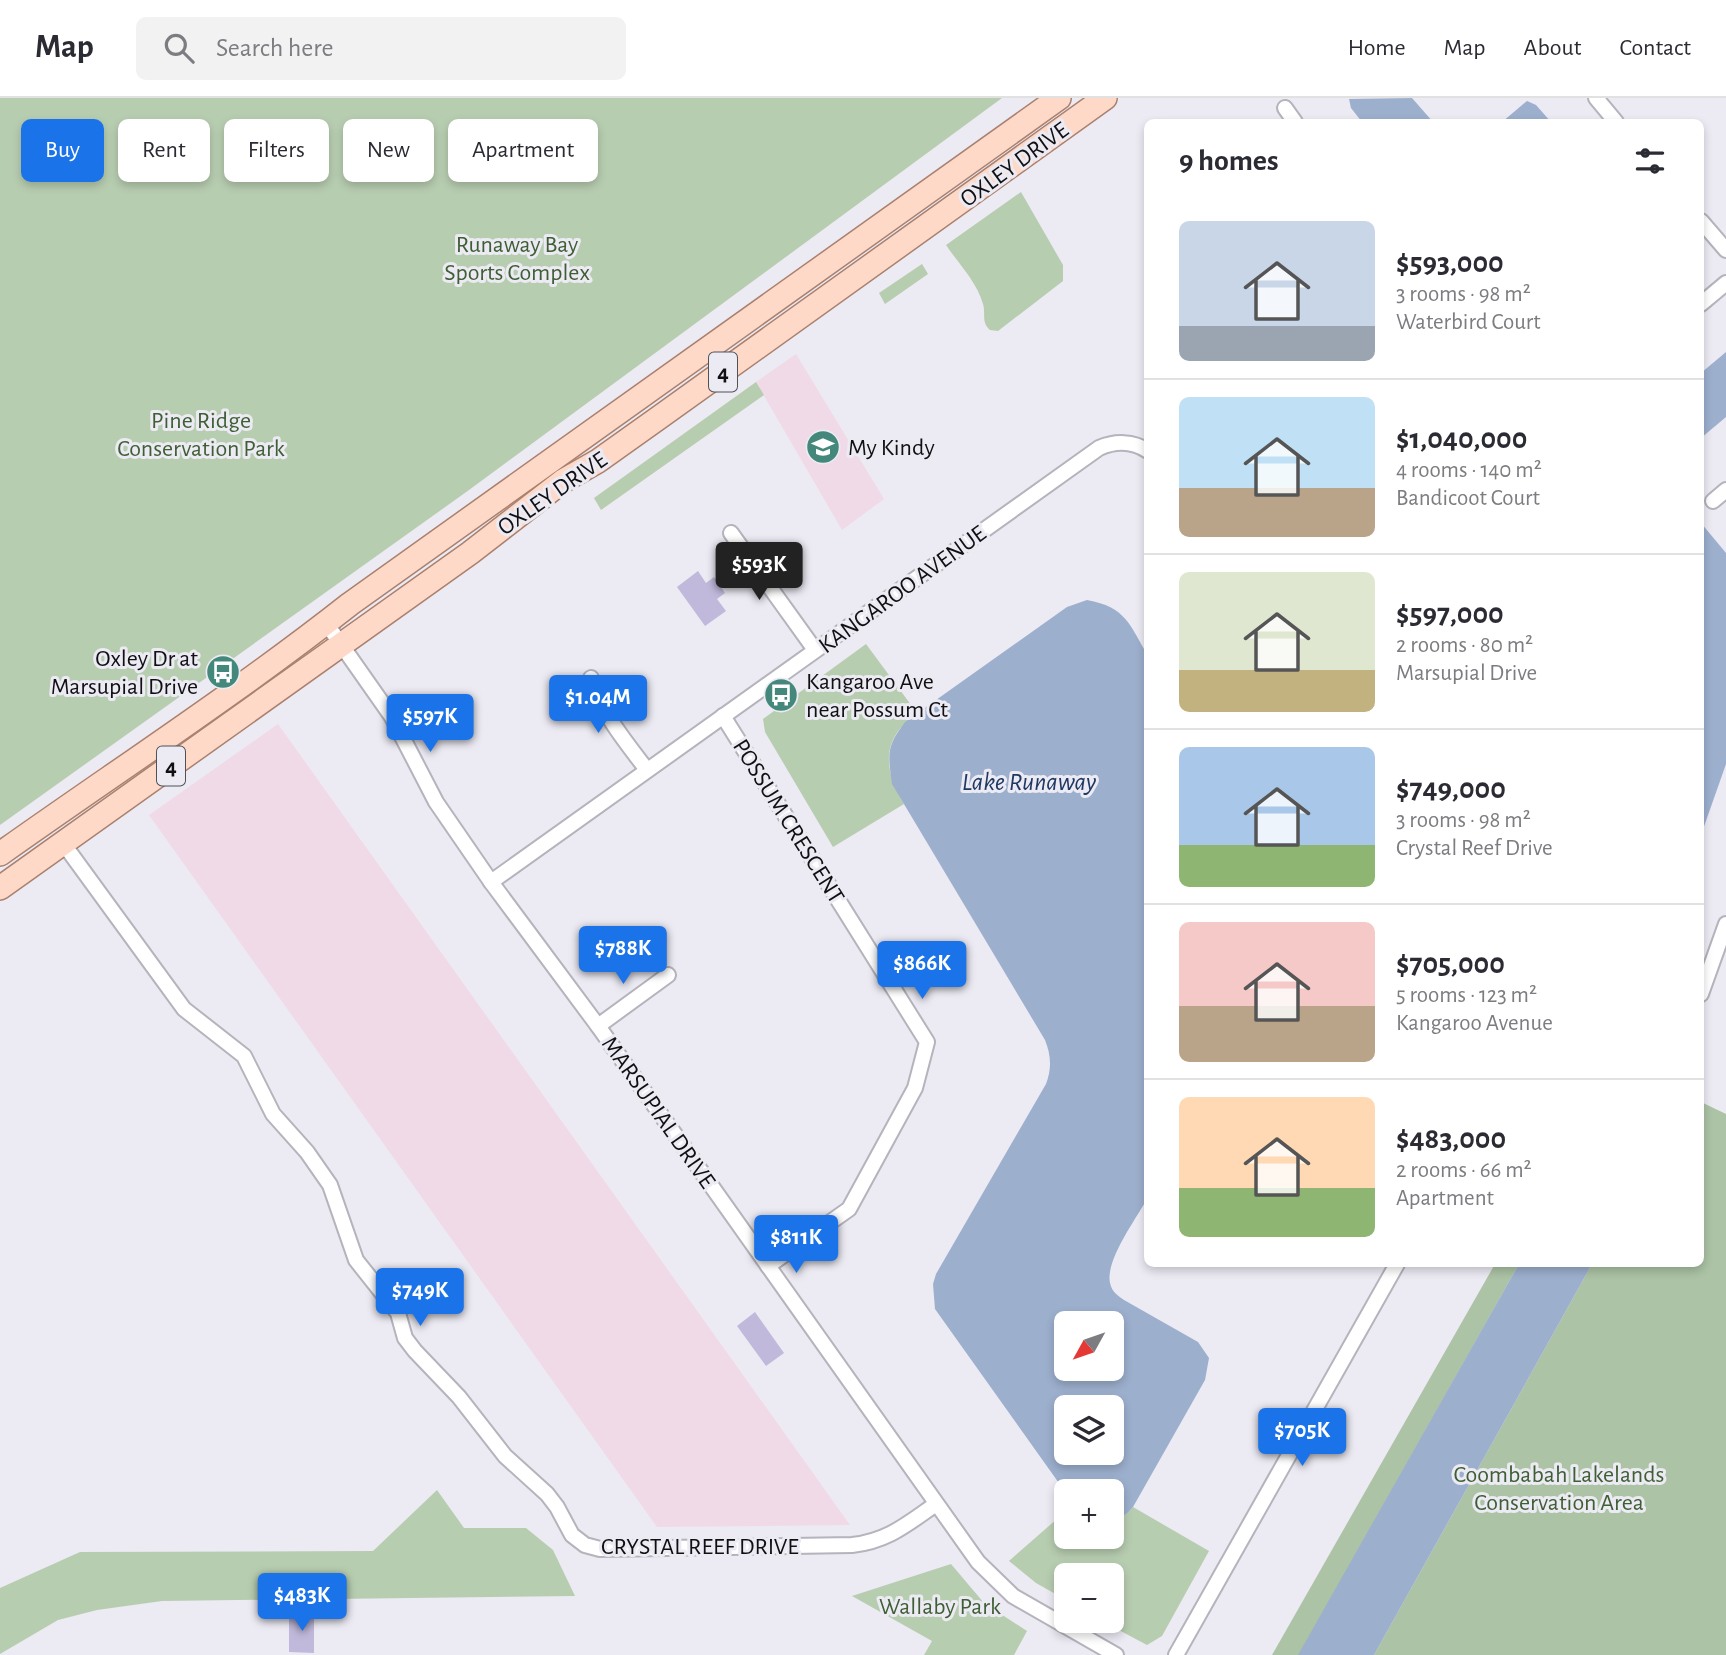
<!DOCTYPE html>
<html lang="en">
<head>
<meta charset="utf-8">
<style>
  body { margin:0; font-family:"Alegreya Sans",sans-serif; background:#f2f2f3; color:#2b2b33; height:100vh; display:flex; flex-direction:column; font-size:26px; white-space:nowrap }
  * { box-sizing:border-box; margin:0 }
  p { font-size:23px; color:#7c7c81 }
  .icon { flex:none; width:38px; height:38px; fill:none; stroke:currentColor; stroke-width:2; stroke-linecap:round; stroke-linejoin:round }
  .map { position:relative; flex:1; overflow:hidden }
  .sheet { position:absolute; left:1144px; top:21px; width:560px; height:1148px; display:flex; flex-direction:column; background:#fff; border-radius:10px; box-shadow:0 4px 10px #0003 }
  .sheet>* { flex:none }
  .hud { position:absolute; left:21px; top:21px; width:665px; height:63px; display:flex; gap:14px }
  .needle { width:46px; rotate:230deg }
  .controls { position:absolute; left:1054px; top:1213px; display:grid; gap:14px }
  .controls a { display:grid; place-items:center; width:70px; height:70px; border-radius:10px; background:#fff; box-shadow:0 4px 10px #0003; font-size:35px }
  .price { position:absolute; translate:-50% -60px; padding:0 16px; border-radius:7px; background:#1a73e8; color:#fff; font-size:23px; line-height:46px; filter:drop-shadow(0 2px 4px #0008) }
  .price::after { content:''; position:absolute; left:50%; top:42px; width:21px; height:16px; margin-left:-10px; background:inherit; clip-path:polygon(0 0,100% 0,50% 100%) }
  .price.on { background:#222; color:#fff }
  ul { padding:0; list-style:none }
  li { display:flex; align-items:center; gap:21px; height:175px; padding:0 35px }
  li+li { border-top:2px solid #e1e1e2 }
  li span { display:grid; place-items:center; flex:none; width:196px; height:140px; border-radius:10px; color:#555 }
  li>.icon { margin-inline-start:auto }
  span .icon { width:84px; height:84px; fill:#fffc; stroke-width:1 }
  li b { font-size:30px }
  h2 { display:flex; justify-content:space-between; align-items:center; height:84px; padding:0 35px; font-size:30px }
  .pill { padding:0 24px; border-radius:10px; background:#fff; box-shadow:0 4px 10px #0003; font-size:24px; line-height:63px }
  .pill.on { background:#1a73e8; color:#fff }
  header { display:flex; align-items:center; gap:42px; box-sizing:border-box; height:98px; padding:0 35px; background:#fff; border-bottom:2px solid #e1e1e2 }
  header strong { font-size:33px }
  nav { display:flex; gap:38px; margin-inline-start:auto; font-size:24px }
  .search { width:490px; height:63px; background:#f2f2f3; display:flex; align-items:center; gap:18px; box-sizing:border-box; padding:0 24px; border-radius:10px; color:#7c7c81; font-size:26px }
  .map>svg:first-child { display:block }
  .commercial { fill:#f0dae8 }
  .green { fill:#b7cdb0 }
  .forest { fill:#acc3a5 }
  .water { fill:#9cafcd; fill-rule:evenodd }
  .building { fill:#c0b9db }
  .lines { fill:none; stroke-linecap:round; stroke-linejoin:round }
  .street-casing { stroke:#b5b3bc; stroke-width:18 }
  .primary-casing { stroke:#aa816f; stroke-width:26 }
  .street { stroke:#fff; stroke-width:14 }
  .primary { stroke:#fed9c7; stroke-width:23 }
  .labels { text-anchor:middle; stroke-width:6; stroke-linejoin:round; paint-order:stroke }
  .shield { fill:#eceaf3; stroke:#525156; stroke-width:2 }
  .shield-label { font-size:23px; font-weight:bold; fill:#100f12 }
  .street-label { font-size:24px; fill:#100f12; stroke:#eceaf3 }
  .park-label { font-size:24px; fill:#3e5f34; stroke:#eceaf3 }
  .poi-label { font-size:24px; fill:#100f12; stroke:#eceaf3; text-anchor:start }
  .water-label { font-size:26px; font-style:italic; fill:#1f3962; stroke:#eceaf3 }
</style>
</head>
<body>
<header>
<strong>Map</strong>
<div class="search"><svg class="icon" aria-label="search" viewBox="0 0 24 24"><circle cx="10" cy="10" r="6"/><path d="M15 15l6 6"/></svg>Search here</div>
<nav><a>Home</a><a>Map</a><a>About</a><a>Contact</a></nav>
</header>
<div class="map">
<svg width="1726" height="1557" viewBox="0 0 1726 1557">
  <rect width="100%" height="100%" fill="#eceaf3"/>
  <g class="commercial">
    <path d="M 796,256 L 884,401 L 842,432 L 756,284 Z"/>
    <path d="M 278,626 L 850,1427 L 657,1429 L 149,717 Z"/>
  </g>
  <g class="green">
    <path d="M 0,0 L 1002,0 L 469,392 L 0,727 Z"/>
    <path d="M 1021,94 L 1063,167 L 1063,183 L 998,233 L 990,232 C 981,224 986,216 983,206 C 977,184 958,165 946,147 Z"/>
    <path d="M 922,166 L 928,176 L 885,206 L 879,195 Z"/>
    <path d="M 756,284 L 764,297 L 601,412 L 594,400 Z"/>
    <path d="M 866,546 L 917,615 C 881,641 883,670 904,706 L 833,749 L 765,634 L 763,621 Z"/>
    <path d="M 437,1392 L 464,1430 L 526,1430 L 553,1452 L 575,1498 L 162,1503 L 97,1512 L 58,1522 L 0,1556 L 0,1490 L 80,1454 L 373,1453 Z"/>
    <path d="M 1133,1409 L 1209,1453 L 1162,1538 L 1147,1547 L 1102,1523 L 1111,1522 L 1111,1477 L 1066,1477 L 1066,1502 L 1036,1485 L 1009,1463 L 1066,1413 L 1066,1438 L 1111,1438 L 1111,1423 C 1121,1422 1127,1416 1133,1409 Z"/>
    <path d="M 951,1466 L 984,1505 L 1027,1533 L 1014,1557 L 924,1557 L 932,1543 L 852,1498 Z"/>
  </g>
  <g class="forest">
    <path d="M 1701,1004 L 1726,1016 L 1726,1557 L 1374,1557 L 1592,1166 L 1701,1166 Z"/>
    <path d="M 1495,1166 L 1519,1166 L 1299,1557 L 1272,1557 Z"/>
  </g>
  <g class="water">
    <path d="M 1412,0 L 1433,24 L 1362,24 L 1351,10 L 1349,1 Z"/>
    <path d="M 1527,3 L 1536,7 L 1551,24 L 1502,24 Z"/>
    <path d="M 1726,254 L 1726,319 L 1701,340 L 1701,275 Z"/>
    <path d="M 1701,425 L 1726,455 L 1726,666 L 1701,737 Z"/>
    <path d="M 1087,502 C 1126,509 1130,527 1148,558 L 1148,1099 C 1137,1120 1105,1162 1110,1185 C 1112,1194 1117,1197 1124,1202 L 1198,1244 L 1209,1260 L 1205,1282 L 1133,1409 C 1127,1416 1121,1422 1111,1423 L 1111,1393 L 1066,1393 L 1066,1395 L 935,1211 L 933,1186 L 936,1176 L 1046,986 C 1052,970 1051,957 1045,942 L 892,686 C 888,656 886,649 905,624 L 1067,509 ZM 1111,1225 L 1111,1270 L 1066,1270 L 1066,1225 ZM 1066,1309 L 1111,1309 L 1111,1354 L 1066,1354 Z"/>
    <path d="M 1519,1166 L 1592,1166 L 1374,1557 L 1298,1557 Z"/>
  </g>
  <g class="building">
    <path d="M 698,473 L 706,485 L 714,479 L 725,495 L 717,501 L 726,513 L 705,528 L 677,489 Z"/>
    <path d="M 755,1214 L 784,1255 L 766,1268 L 737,1228 Z"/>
    <path d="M 289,1516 L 314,1516 L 314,1555 L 289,1554 Z"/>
  </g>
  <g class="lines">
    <g class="street-casing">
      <g id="street">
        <path d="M 1596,0 L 1616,24"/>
        <path d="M 1285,10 L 1295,24"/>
        <path d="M 1701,123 L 1726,152"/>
        <path d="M 1701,206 L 1726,185"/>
        <path d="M 1713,403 L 1726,392"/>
        <path d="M 731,435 L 815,552"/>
        <path d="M 326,525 L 392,619 L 436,704 L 491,784 L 598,928 L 978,1464 L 1013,1498 L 1116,1557"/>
        <path d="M 591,580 C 602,616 625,643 647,672"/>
        <path d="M 723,618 L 927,944 L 915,990 L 849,1111 L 768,1168"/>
        <path d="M 63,745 L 184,911 L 244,958 L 273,1016 L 307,1054 L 330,1087 L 356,1162 L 398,1215 L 405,1240 L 415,1253 L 459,1299 L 505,1358 L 547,1396 L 557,1409 L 572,1437 L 585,1447 L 600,1451 L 852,1447 C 888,1443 907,1426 936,1406"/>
        <path d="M 491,784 L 1099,350 C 1115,343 1133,343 1148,353"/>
        <path d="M 1701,896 L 1726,826"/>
        <path d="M 598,928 L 668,877"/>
        <path d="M 1176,1557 L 1397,1166"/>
      </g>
    </g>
    <g class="primary-casing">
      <g id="primary">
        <path d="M 0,756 C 117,673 237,595 350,506 L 1059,0"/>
        <path d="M 0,790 L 470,455 L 563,383 L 598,363 L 657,321 L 1105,0"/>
      </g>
    </g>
    <use href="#street" class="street"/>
    <use href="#primary" class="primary"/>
  </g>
  <defs>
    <g id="school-disc" transform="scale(1.75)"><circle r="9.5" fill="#44887c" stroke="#eceaf3"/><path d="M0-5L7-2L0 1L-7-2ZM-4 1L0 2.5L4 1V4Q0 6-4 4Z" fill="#fff"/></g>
    <g id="bus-disc" transform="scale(1.75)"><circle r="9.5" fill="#44887c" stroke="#eceaf3"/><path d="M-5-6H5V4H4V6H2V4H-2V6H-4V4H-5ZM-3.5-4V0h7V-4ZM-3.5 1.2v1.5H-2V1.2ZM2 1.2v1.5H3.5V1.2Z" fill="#fff"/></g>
  </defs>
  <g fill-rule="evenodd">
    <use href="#school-disc" x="823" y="349"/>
    <use href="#bus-disc" x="223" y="574"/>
    <use href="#bus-disc" x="781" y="597"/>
  </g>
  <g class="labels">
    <g class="shield">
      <rect x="709" y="254.5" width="28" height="39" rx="5"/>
      <rect x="157" y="648.5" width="28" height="39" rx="5"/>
    </g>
    <g class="shield-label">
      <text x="723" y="282">4</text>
      <text x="171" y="676">4</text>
    </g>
    <g class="street-label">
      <text transform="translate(1014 66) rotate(-36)" y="8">OXLEY DRIVE</text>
      <text transform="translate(552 395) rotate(-35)" y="8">OXLEY DRIVE</text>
      <text transform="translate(902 491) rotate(-36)" y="8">KANGAROO AVENUE</text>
      <text transform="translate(789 723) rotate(58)" y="8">POSSUM CRESCENT</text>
      <text transform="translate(659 1014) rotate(55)" y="8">MARSUPIAL DRIVE</text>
      <text x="700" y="1456">CRYSTAL REEF DRIVE</text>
    </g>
    <g class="park-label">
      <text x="517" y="154">Runaway Bay<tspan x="517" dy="28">Sports Complex</tspan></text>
      <text x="201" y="330">Pine Ridge<tspan x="201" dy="28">Conservation Park</tspan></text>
      <text x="1559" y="1384">Coombabah Lakelands<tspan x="1559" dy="28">Conservation Area</tspan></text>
      <text x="940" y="1516">Wallaby Park</text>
    </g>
    <g class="poi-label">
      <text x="848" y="357">My Kindy</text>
      <text x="198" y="568" text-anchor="end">Oxley Dr at<tspan x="198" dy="28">Marsupial Drive</tspan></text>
      <text x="806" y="591">Kangaroo Ave<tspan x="806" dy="28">near Possum Ct</tspan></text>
    </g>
    <g class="water-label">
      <text x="1029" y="692">Lake Runaway</text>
    </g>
  </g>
</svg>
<div class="controls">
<a><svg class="needle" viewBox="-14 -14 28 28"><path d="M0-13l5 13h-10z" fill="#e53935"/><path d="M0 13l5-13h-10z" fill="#7c7c81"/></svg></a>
<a><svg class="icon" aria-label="layers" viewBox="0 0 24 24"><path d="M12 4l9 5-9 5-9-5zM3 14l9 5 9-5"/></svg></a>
<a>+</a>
<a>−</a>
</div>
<b class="price on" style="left:759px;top:504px">$593K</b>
<b class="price" style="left:598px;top:637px">$1.04M</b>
<b class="price" style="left:430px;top:656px">$597K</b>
<b class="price" style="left:623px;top:888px">$788K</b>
<b class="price" style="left:922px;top:903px">$866K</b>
<b class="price" style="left:796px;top:1177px">$811K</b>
<b class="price" style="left:420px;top:1230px">$749K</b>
<b class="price" style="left:1302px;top:1370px">$705K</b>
<b class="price" style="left:302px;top:1535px">$483K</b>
<div class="hud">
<a class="pill on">Buy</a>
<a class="pill">Rent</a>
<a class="pill">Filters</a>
<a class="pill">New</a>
<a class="pill">Apartment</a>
</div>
<section class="sheet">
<h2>9 homes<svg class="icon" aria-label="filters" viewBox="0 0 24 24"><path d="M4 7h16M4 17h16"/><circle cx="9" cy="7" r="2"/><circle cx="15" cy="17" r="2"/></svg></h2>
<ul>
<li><span style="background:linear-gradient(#c9d6e8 75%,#9aa5b1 0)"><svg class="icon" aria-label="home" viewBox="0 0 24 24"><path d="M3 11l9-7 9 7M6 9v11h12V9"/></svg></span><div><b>$593,000</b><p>3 rooms · 98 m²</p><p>Waterbird Court</p></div></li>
<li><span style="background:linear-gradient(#bfe0f5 65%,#b9a48a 0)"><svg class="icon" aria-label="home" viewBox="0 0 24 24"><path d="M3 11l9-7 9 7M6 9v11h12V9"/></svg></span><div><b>$1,040,000</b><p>4 rooms · 140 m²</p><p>Bandicoot Court</p></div></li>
<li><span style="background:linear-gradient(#dfe7d0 70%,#c2b280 0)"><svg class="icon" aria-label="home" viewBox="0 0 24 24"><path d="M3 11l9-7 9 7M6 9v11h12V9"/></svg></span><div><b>$597,000</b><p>2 rooms · 80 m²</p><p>Marsupial Drive</p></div></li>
<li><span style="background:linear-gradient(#a9c7e8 70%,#8fb573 0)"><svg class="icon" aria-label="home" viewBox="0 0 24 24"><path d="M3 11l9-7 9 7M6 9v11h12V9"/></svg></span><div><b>$749,000</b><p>3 rooms · 98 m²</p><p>Crystal Reef Drive</p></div></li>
<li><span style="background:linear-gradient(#f6c9c9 60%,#b9a48a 0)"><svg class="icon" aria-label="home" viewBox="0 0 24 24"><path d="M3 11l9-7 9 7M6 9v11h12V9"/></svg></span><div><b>$705,000</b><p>5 rooms · 123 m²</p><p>Kangaroo Avenue</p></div></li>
<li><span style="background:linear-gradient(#ffd9b3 65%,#8fb573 0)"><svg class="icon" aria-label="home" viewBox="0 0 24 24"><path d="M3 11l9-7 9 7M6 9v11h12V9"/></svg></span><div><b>$483,000</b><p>2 rooms · 66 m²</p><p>Apartment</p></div></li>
</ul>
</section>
</div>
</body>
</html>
